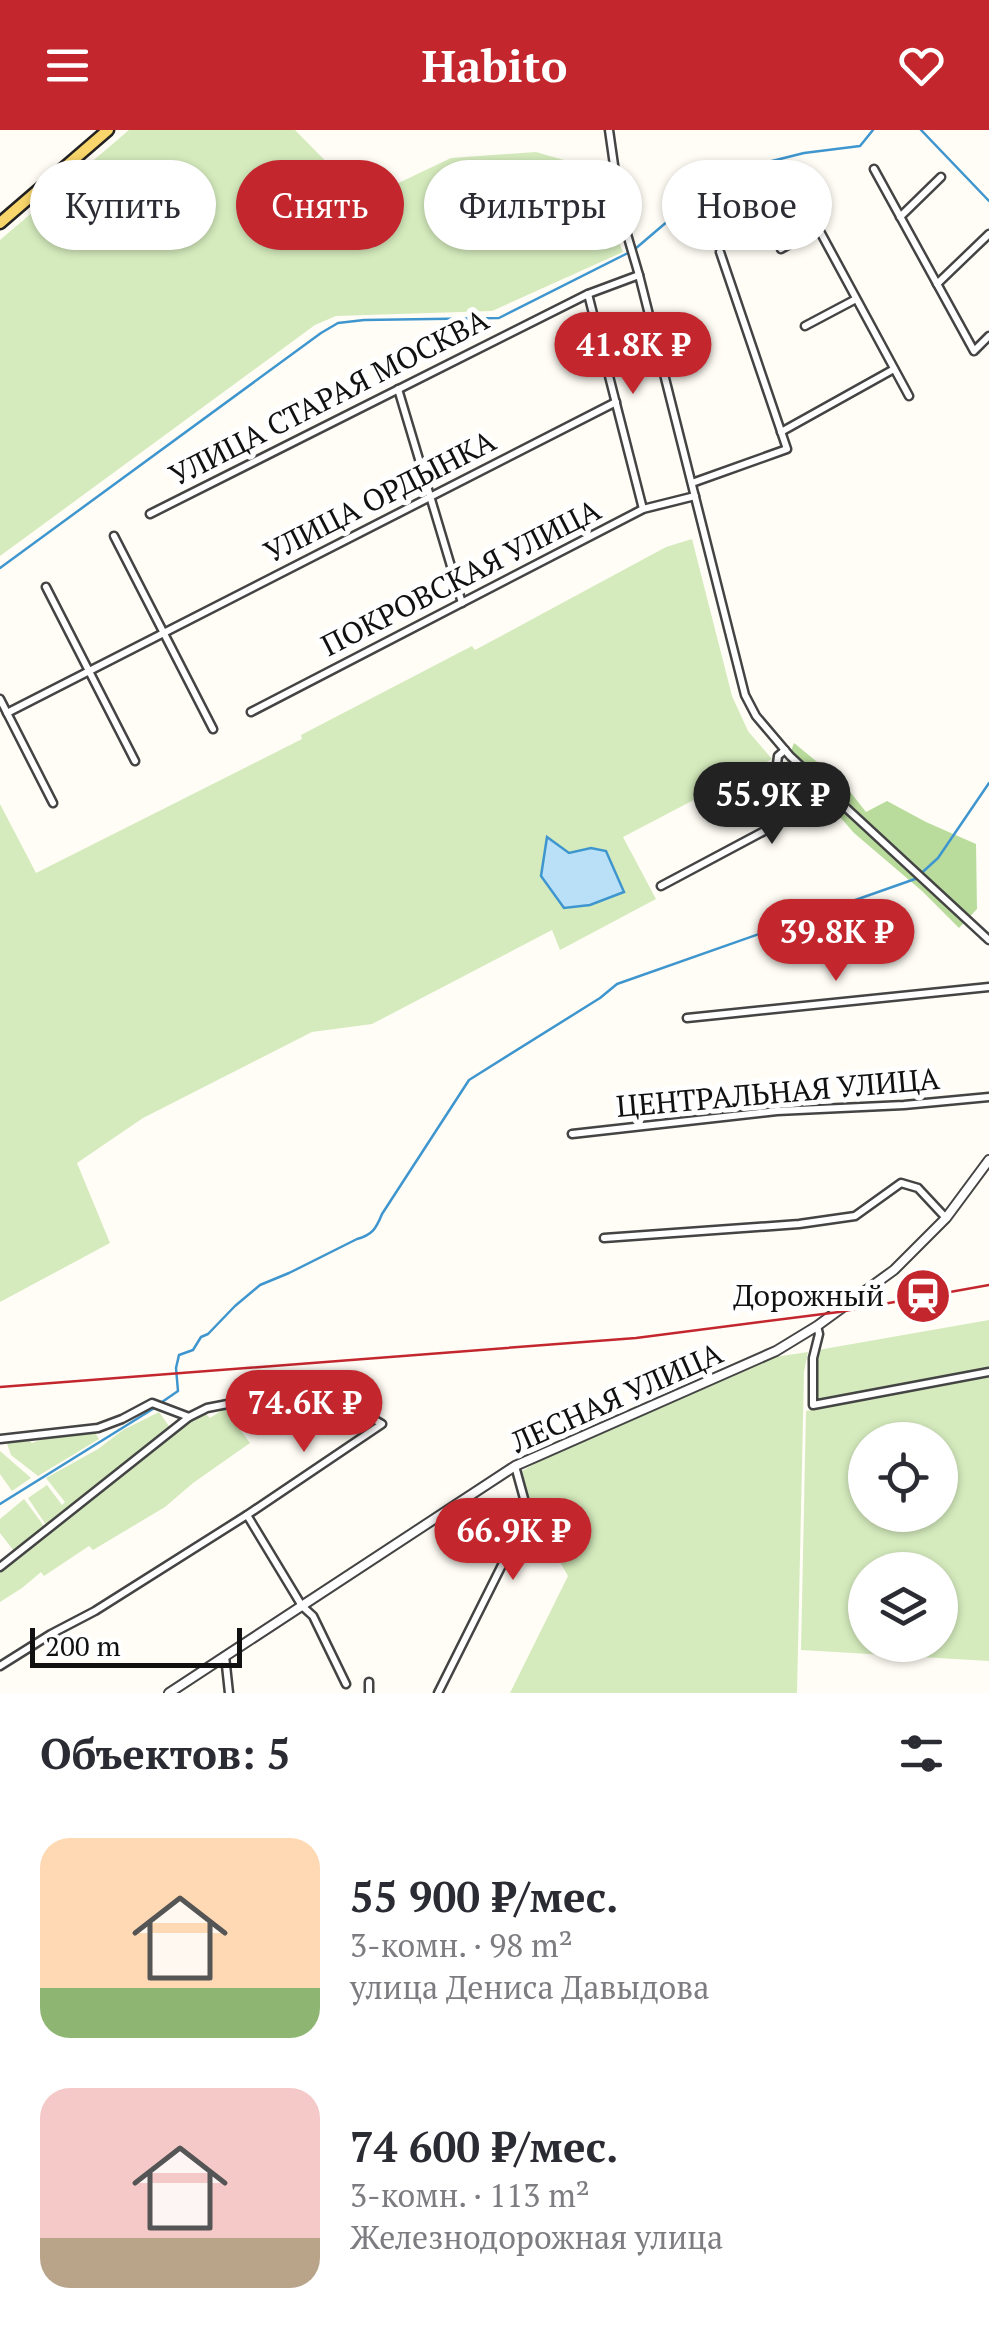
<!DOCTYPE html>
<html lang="ru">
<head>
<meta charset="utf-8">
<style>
  body { margin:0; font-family:"PT Serif",serif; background:#f2f2f3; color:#2b2b33; height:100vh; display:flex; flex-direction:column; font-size:38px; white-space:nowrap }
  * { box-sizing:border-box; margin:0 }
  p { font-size:32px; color:#7c7c81 }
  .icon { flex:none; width:55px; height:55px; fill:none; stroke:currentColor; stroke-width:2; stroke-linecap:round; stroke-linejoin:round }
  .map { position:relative; height:1563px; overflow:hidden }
  .sheet { display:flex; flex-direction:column; background:#fff; flex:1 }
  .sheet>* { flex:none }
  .hud { position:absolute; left:30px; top:30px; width:930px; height:90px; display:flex; gap:20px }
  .controls { position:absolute; left:848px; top:1292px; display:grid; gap:20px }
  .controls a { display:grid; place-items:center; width:110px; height:110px; border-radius:50%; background:#fff; box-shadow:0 2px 8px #0004; font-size:50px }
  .scale { position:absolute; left:30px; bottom:25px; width:212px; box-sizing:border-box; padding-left:10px; border:5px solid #111; border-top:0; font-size:28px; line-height:35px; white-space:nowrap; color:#111; -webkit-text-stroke:8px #fff; paint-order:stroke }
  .price { position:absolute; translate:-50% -85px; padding:0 22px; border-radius:35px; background:#c4262e; color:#fff; font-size:32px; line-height:65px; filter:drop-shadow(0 2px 5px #0008) }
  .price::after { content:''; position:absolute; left:50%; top:60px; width:30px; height:22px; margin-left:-15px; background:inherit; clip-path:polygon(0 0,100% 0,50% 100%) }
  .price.selected { background:#222; color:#fff }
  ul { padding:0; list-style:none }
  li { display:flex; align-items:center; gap:30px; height:250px; padding:0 40px }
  li span { display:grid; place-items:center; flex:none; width:280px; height:200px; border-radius:30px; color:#555 }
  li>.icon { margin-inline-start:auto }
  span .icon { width:120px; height:120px; fill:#fffc; stroke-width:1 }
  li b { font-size:42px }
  h2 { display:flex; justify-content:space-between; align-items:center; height:120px; padding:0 40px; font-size:42px }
  .tag { padding:0 35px; border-radius:45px; background:#fff; box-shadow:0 2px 8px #0004; font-size:35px; line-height:90px }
  .tag.selected { background:#c4262e; color:#fff }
  header { display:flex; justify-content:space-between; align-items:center; height:130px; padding:0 40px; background:#c4262e; color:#fff; font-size:45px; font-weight:700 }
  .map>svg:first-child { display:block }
  .green { fill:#d5ebbd; fill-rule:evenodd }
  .forest { fill:#b9dc9c }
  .water { fill:#b9e0f7; stroke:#3f96cf; stroke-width:2.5 }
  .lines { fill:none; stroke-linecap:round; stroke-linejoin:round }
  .stream { stroke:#3f96cf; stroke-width:2.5 }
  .minor-casing { stroke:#444; stroke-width:11 }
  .tertiary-casing { stroke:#444; stroke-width:12 }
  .primary-casing { stroke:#222; stroke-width:15 }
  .minor { stroke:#fff; stroke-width:6 }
  .tertiary { stroke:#fff; stroke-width:8 }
  .primary { stroke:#f9d66b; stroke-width:10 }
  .rail { stroke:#c4262e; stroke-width:2.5 }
  .labels { text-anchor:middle; stroke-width:10; stroke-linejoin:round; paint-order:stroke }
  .street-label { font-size:30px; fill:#111; stroke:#fff }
  .poi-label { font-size:30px; fill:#111; stroke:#fff; text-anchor:end }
</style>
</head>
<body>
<header><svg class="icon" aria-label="menu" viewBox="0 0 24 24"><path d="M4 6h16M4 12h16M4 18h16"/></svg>Habito<svg class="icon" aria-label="heart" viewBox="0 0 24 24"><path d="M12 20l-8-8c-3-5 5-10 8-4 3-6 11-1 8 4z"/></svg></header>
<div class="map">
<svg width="989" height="1563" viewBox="0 0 989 1563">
  <rect width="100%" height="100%" fill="#fffdf5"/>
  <g class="green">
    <path d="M 129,0 L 295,0 L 354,60 L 388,58 L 451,28 L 536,22 L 605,42 L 612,96 L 623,122 L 492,181 L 336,186 L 315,195 L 0,426 L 0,110 Z"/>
    <path d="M 692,409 L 732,566 L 748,601 L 772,629 L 623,707 L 656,769 L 560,820 L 552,800 L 372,894 L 312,902 L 143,988 L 77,1033 L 110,1113 L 0,1172 L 0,674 L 36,743 L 302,609 L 301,605 L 472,516 L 475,520 L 666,417 Z"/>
    <path d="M 989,1190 L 989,1237 L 817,1270 L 818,1220 Z"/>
    <path d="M 808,1222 L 804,1242 L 797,1563 L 510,1563 L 568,1446 L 512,1347 L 577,1309 L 768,1228 Z"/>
    <path d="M 989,1246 L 989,1531 L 801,1520 L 806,1281 ZM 940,1310 L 940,1385 L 865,1385 L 865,1310 ZM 940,1440 L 940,1515 L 865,1515 L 865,1440 Z"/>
    <path d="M 227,1277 L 237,1281 L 242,1293 L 238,1297 L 250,1313 L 193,1353 L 165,1377 L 93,1420 L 89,1416 L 44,1446 L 41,1442 L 22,1458 L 0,1472 L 0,1442 L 13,1431 L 189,1292 L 206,1284 L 210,1288 Z"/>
    <path d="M 159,1282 L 171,1299 L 46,1395 L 28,1368 L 47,1355 L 62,1375 L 65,1372 L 46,1348 L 98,1319 L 123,1300 Z"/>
    <path d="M 94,1301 L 99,1309 L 38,1346 L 11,1325 L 6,1311 L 28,1309 L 32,1313 L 56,1304 Z"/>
    <path d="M 0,1321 L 31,1348 L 12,1361 L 0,1344 Z"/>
    <path d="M 24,1369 L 44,1396 L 14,1421 L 0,1403 L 0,1389 Z"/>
  </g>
  <path class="forest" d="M 794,613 L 844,654 L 866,682 L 887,671 L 926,692 L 976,714 L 977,779 L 959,798 L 922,761 L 854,703 L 833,679 L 816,670 L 783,642 Z"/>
  <path class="water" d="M 547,707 L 569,723 L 591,718 L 606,721 L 624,762 L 590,775 L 564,778 L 541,746 Z"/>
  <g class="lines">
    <g class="stream">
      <path d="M 921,0 L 989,71"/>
      <path d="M 635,119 L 682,79 L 715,58 L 772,31 L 804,23 L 860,16 L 873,0"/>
      <path d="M 0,438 L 321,203 L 338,193 L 364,190 L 499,188 L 628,123"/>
      <path d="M 162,1272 L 178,1261 L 176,1238 L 179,1225 L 193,1220 L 201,1207 L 208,1204 L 235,1176 L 260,1155 L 289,1143 L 357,1109 C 372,1105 376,1099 382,1084 L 469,950 L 600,868 L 617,854 L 915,749 L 938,728 L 989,653"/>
      <path d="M 0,1374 L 156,1277"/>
    </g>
    <g class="minor-casing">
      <g id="minor">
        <path d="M 609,0 L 621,84 L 639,145 L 745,565 L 756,586 L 790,626 L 989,810"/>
        <path d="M 874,39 L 974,221 L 989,206"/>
        <path d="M 790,46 L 909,266"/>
        <path d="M 900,87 L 941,47"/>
        <path d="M 781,119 L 818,98"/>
        <path d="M 937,154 L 989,104"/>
        <path d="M 588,164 L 643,379"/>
        <path d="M 805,196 L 856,169"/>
        <path d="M 398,259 L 462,473"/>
        <path d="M 781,302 L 894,239"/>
        <path d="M 692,353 L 787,319 L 720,122"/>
        <path d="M 150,384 L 588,164 L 639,145"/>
        <path d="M 114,406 L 213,599"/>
        <path d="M 46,457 L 135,631"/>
        <path d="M 0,569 L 53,673"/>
        <path d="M 251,582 L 643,379 L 695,366"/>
        <path d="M 7,583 L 616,272"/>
        <path d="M 661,756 L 798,683 L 775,650 L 778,626 L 785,620"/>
        <path d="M 687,888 L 989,857"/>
        <path d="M 572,1004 L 777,981 L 904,975 L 989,967"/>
        <path d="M 604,1108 L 799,1094 L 855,1086 L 901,1053 L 918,1058 L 946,1088"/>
        <path d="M 817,1196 L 819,1204 L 813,1228 L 813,1275 L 989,1242"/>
        <path d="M 0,1309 L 98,1298 L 122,1289 L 152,1273 L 189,1287"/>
        <path d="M 247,1385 L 302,1476 L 313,1486 L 346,1554"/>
        <path d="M 0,1437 L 189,1287 L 207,1278 L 243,1271 L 319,1268 L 346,1273 L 382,1294 L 247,1385 L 95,1481 L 51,1504 L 0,1536"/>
        <path d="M 225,1526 L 229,1563"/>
        <path d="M 369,1563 L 369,1552"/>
        <path d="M 438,1563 L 528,1383 L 515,1336"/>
      </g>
    </g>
    <g class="tertiary-casing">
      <path id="tertiary" d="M 169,1563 L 515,1336 L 776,1221 L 817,1196 L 894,1140 L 946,1088 L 989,1030"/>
    </g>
    <g class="primary-casing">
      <path id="primary" d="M 0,93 L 108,0"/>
    </g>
    <use href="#minor" class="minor"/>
    <use href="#tertiary" class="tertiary"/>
    <use href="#primary" class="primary"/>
    <path class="rail" d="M 0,1257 L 636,1208 L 839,1182 L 989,1155"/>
  </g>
  <defs>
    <g id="station-disc" transform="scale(2.875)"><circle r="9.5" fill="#c4262e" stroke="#fff"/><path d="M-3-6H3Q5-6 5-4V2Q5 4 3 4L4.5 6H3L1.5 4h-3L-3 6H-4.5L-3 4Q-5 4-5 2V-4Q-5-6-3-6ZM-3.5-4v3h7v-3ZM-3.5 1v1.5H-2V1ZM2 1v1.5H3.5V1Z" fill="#fff"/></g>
  </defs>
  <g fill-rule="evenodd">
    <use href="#station-disc" x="923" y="1166"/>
  </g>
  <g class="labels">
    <g class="street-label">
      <text transform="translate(329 268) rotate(-27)" y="10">УЛИЦА СТАРАЯ МОСКВА</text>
      <text transform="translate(380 367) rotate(-27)" y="10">УЛИЦА ОРДЫНКА</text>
      <text transform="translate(461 448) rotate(-27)" y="10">ПОКРОВСКАЯ УЛИЦА</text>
      <text transform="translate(778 963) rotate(-5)" y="10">ЦЕНТРАЛЬНАЯ УЛИЦА</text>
      <text transform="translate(617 1268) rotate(-24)" y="10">ЛЕСНАЯ УЛИЦА</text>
    </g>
    <g class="poi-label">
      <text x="884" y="1176">Дорожный</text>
    </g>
  </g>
</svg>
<div class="controls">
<a><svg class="icon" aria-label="locate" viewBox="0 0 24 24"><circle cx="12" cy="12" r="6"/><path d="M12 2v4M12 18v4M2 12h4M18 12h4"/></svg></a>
<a><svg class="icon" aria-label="layers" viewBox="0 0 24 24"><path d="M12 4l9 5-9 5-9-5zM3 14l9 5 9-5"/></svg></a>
</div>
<div class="scale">200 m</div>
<b class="price" style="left:633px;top:267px">41.8K ₽</b>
<b class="price selected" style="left:772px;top:717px">55.9K ₽</b>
<b class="price" style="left:836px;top:854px">39.8K ₽</b>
<b class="price" style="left:304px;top:1325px">74.6K ₽</b>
<b class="price" style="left:513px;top:1453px">66.9K ₽</b>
<div class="hud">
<a class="tag">Купить</a>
<a class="tag selected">Снять</a>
<a class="tag">Фильтры</a>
<a class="tag">Новое</a>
</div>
</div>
<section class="sheet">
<h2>Объектов: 5<svg class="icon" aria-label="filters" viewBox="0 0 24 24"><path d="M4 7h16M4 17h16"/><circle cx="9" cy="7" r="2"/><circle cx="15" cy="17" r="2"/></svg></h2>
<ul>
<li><span style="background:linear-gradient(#ffd9b3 75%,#8fb573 0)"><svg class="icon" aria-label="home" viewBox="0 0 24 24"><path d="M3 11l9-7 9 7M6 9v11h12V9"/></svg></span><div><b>55 900 ₽/мес.</b><p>3-комн. · 98 m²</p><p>улица Дениса Давыдова</p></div></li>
<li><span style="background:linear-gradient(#f6c9c9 75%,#b9a48a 0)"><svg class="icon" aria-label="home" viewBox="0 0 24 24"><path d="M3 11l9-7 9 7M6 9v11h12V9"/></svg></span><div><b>74 600 ₽/мес.</b><p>3-комн. · 113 m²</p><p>Железнодорожная улица</p></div></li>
</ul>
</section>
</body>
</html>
